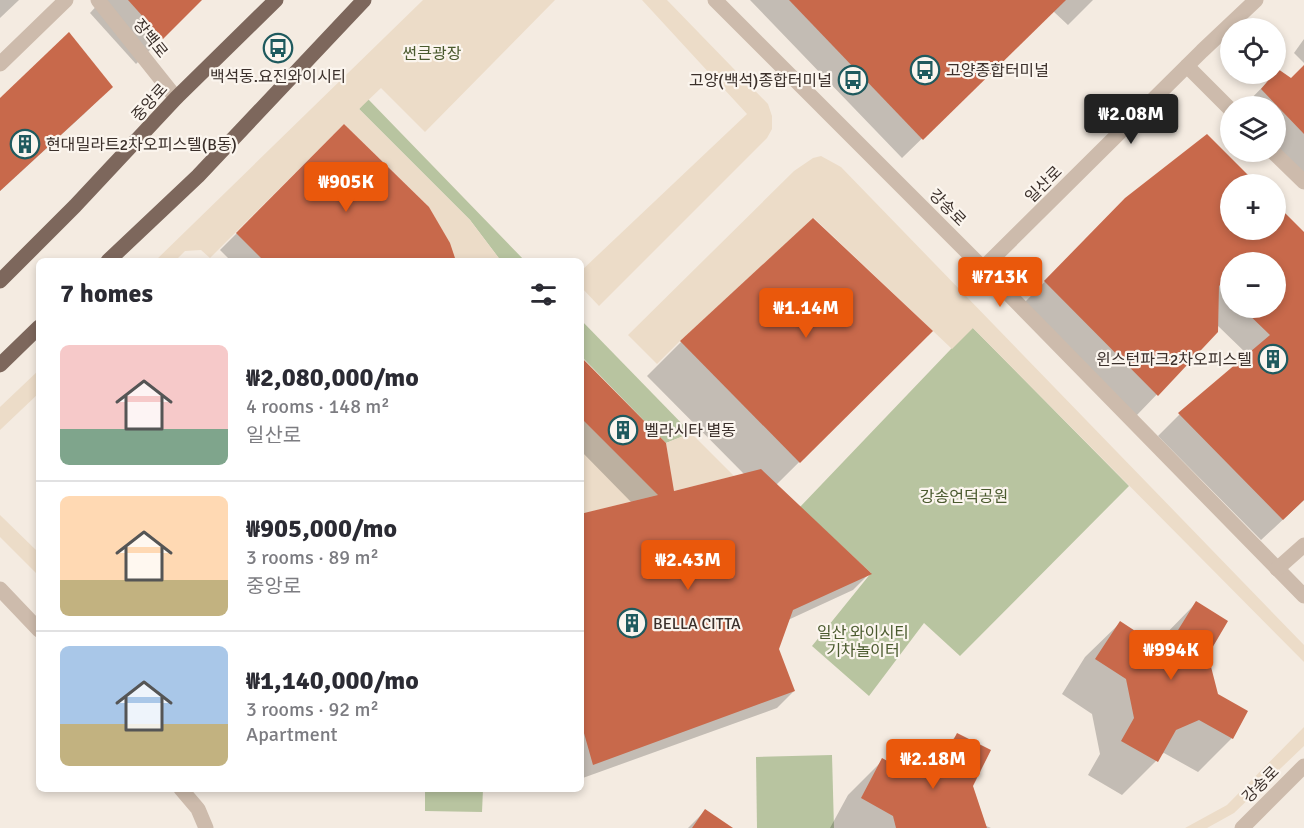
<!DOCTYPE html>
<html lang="en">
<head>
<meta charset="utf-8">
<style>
  body { margin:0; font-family:Signika,"Noto Sans KR",sans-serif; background:#f7f7f7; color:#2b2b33; height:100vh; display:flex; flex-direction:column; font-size:22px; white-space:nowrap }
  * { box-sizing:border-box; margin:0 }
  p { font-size:20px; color:#7c7c81 }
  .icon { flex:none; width:33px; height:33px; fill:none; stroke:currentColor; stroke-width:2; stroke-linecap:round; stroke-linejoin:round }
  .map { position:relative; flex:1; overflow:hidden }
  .side { position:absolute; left:36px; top:258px; width:548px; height:534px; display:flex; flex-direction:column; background:#fff; border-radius:9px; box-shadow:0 3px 9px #0003 }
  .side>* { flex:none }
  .buttons { position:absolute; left:1220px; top:18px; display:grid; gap:12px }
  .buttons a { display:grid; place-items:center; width:66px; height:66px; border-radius:50%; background:#fff; box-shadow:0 3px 9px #0003; font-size:30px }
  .price { position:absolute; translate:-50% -51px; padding:0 14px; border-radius:6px; background:#ea580c; color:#fff; font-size:20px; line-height:39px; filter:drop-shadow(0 2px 3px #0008) }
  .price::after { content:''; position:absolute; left:50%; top:36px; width:18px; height:14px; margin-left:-9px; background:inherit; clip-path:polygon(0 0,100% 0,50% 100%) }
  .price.active { background:#222; color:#fff }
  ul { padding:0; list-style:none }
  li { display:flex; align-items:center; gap:18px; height:150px; padding:0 24px }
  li+li { border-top:2px solid #e1e1e2 }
  li span { display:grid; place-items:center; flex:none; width:168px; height:120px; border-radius:9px; color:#555 }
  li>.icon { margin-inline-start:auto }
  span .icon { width:72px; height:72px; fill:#fffc; stroke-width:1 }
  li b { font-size:26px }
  h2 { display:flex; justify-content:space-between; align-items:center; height:72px; padding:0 24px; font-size:26px }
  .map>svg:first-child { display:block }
  .green { fill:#b8c4a0 }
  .plaza { fill:#ecdcc8 }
  .shadow { fill:#0003; fill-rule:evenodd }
  .building { fill:#c8694b }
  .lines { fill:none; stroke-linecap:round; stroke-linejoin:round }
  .minor { stroke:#cdbbac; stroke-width:15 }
  .major { stroke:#7d675c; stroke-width:15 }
  .labels { text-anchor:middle; stroke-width:4.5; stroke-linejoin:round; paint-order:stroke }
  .street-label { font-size:16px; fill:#3b302b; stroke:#fbf5ee }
  .park-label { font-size:16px; fill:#4a5a2e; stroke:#fbf5ee }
  .poi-label { font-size:16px; fill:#3b302b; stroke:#fbf5ee; text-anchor:start }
</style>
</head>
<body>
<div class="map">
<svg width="1304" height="828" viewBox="0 0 1304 828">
  <rect width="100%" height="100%" fill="#f4ebe1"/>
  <g class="green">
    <path d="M 368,99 L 525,261 L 501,261 L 470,220 L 359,109 Z"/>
    <path d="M 580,319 L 691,433 L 666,443 L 581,356 Z"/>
    <path d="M 972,327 L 1129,486 L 960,656 L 924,623 L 869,696 L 812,646 L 871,573 L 800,507 Z"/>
    <path d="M 832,755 L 834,828 L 757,828 L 756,757 Z"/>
    <path d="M 425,789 L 483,789 L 482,812 L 425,811 Z"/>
  </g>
  <g class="plaza">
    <path d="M 423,0 L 555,0 L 425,132 L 381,88 L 359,109 L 470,220 L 501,261 L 456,261 L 429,207 L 344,124 L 210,258 L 201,250 L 185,251 L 175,261 L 155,261 Z"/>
    <path d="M 642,0 L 667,0 L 768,104 L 772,116 L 772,129 L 767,138 L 599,306 L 581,287 L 581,271 L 747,114 Z"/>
    <path d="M 821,156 L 841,167 L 1304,645 L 1304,662 L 973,328 L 952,349 L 814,218 L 680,341 L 657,364 L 628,335 L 794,171 L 813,158 Z"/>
    <path d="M 39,370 L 39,393 L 0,430 L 0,407 Z"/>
    <path d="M 580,417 L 642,479 L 671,474 L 666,443 L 691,433 L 734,476 L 581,514 Z"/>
    <path d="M 0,515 L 39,553 L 39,576 L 0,537 Z"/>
    <path d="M 1304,727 L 1304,746 L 1234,813 L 1207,828 L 1185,828 L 1227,805 Z"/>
  </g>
  <g class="shadow">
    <path d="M 0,0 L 19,0 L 0,18 Z"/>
    <path d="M 102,0 L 199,0 L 136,64 L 90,13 Z"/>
    <path d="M 750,0 L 1093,0 L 1068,25 L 1053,11 L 902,158 Z"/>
    <path d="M 1304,39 L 1304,63 L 1294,53 Z"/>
    <path d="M 1304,67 L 1304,187 L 1275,152 L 1275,106 L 1244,106 L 1278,71 L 1292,80 Z"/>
    <path d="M 111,87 L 85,113 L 0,191 L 0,100 Z"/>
    <path d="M 344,126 L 454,261 L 231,261 L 220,250 Z"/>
    <path d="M 1207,136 L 1255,184 L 1230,184 L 1230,230 L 1275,230 L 1275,205 L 1304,234 L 1304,500 L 1261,540 L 1158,436 L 1179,415 L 1248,355 L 1217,325 L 1217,332 L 1136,416 L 1024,303 L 1104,221 ZM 1230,262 L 1275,262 L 1275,308 L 1230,308 Z"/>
    <path d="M 813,220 L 931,331 L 776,485 L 869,574 L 853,590 L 788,620 L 777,649 L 794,691 L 777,708 L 580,779 L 580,515 L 632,503 L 580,450 L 580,358 L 673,493 L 745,475 L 647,376 L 681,342 Z"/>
    <path d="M 1196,603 L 1216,695 L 1232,738 L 1198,772 L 1164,753 L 1160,755 L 1156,761 L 1122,795 L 1088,775 L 1100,754 L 1092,714 L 1062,694 L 1085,657 L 1120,623 L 1151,644 L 1159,641 Z"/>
    <path d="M 957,735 L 984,825 L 991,828 L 830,828 L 848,795 L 883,760 L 916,778 L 919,777 L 923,769 Z"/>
    <path d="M 705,811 L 730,828 L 688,828 Z"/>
  </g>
  <g class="building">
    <path d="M 128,0 L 202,0 L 163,39 Z"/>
    <path d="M 789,0 L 1066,0 L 923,140 Z"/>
    <path d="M 69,32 L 113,87 L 0,191 L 0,98 Z"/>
    <path d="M 1304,65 L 1304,134 L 1261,89 L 1278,69 L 1291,78 Z"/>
    <path d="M 344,124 L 429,207 L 450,243 L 456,261 L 264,261 L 236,233 Z"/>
    <path d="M 1207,134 L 1257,184 L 1230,184 L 1230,230 L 1275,230 L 1275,203 L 1304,232 L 1304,500 L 1283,520 L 1178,413 L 1270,335 L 1242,308 L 1275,308 L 1275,262 L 1230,262 L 1230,296 L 1219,285 L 1218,332 L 1158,396 L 1044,281 L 1125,198 Z"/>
    <path d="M 813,218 L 933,331 L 800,463 L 680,341 Z"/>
    <path d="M 580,356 L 666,443 L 674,491 L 761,469 L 872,574 L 793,610 L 779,649 L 795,691 L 593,765 L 580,719 L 580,514 L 658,495 L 580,417 Z"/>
    <path d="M 1196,601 L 1228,621 L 1208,655 L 1218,694 L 1248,711 L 1233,739 L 1199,720 L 1176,730 L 1158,762 L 1121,741 L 1134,718 L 1126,679 L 1095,659 L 1120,621 L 1152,642 L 1175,635 Z"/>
    <path d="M 957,733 L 991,750 L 973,786 L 987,828 L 896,828 L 893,816 L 861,798 L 882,758 L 916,777 L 939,768 Z"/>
    <path d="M 705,809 L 733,828 L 692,828 Z"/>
  </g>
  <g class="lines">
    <g class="minor">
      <path d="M 98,0 L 176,98"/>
      <path d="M 715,0 L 983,268 L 1304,596"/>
      <path d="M 0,64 L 66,0"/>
      <path d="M 1187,66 L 1230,109"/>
      <path d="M 1273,152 L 1304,182"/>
      <path d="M 983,268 L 1202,51 L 1256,0"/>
      <path d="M 1277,569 L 1304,545"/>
      <path d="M 0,589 L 39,630"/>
      <path d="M 181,789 L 198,809 L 206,828"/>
      <path d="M 1242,828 L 1304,766"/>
    </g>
    <g class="major">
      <path d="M 108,261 L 198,176 L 364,0"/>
      <path d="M 0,281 L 75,206 L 176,98 L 276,0"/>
      <path d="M 0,365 L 39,327"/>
    </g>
  </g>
  <defs>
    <g id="bus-ring" transform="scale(1.5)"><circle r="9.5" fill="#fbf5ee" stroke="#1f5a5e" stroke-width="1.5"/><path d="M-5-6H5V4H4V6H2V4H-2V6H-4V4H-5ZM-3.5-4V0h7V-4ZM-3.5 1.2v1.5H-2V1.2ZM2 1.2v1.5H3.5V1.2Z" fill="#1f5a5e"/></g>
    <g id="building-ring" transform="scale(1.5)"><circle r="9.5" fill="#fbf5ee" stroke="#1f5a5e" stroke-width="1.5"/><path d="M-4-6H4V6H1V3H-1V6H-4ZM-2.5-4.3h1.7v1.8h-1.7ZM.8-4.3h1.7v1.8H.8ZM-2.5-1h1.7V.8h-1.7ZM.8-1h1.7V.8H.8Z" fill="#1f5a5e"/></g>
  </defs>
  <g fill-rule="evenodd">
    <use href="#bus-ring" x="278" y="48"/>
    <use href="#bus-ring" x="925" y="70"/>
    <use href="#bus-ring" x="853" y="80"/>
    <use href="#building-ring" x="25" y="144"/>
    <use href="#building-ring" x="1273" y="359"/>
    <use href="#building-ring" x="623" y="430"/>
    <use href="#building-ring" x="632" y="623"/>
  </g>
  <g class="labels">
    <g class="street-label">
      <text transform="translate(151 38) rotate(51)" y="6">장백로</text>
      <text transform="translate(149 102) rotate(-48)" y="6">중앙로</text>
      <text transform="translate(1043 184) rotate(-45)" y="6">일산로</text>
      <text transform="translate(948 207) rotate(45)" y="6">강송로</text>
      <text transform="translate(1260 784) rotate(-45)" y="6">강송로</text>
    </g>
    <g class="park-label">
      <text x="432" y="59">썬큰광장</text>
      <text x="964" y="502">강송언덕공원</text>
      <text x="863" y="638">일산 와이시티<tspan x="863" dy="18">기차놀이터</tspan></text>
    </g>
    <g class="poi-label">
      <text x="946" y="76">고양종합터미널</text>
      <text x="278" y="82" text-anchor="middle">백석동.요진와이시티</text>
      <text x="832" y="86" text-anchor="end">고양(백석)종합터미널</text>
      <text x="46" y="150">현대밀라트2차오피스텔(B동)</text>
      <text x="1252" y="365" text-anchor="end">윈스턴파크2차오피스텔</text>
      <text x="644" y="436">벨라시타 별동</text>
      <text x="653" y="629">BELLA CITTA</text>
    </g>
  </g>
</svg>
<div class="buttons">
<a><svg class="icon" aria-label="locate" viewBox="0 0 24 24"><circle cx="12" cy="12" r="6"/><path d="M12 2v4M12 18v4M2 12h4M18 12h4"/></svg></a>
<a><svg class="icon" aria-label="layers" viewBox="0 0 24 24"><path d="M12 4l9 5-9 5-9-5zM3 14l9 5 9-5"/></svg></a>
<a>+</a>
<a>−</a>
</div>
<b class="price active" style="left:1131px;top:145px">₩2.08M</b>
<b class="price" style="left:346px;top:213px">₩905K</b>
<b class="price" style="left:1000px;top:308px">₩713K</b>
<b class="price" style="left:806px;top:339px">₩1.14M</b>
<b class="price" style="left:688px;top:591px">₩2.43M</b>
<b class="price" style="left:1171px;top:681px">₩994K</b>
<b class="price" style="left:933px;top:790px">₩2.18M</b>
<section class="side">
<h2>7 homes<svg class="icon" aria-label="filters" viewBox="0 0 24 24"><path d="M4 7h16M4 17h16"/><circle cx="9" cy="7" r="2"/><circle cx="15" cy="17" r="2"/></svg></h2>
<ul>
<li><span style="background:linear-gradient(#f6c9c9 70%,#7fa58c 0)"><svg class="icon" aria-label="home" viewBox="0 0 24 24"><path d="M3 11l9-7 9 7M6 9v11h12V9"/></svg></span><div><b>₩2,080,000/mo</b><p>4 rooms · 148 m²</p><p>일산로</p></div></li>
<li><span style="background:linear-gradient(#ffd9b3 70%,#c2b280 0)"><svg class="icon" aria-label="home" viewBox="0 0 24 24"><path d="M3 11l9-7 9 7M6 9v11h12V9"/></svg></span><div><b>₩905,000/mo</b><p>3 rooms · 89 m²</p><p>중앙로</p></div></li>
<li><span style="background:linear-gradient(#a9c7e8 65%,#c2b280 0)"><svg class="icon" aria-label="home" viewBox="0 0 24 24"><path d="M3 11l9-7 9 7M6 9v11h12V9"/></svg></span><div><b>₩1,140,000/mo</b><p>3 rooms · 92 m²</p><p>Apartment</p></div></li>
</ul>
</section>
</div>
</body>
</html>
